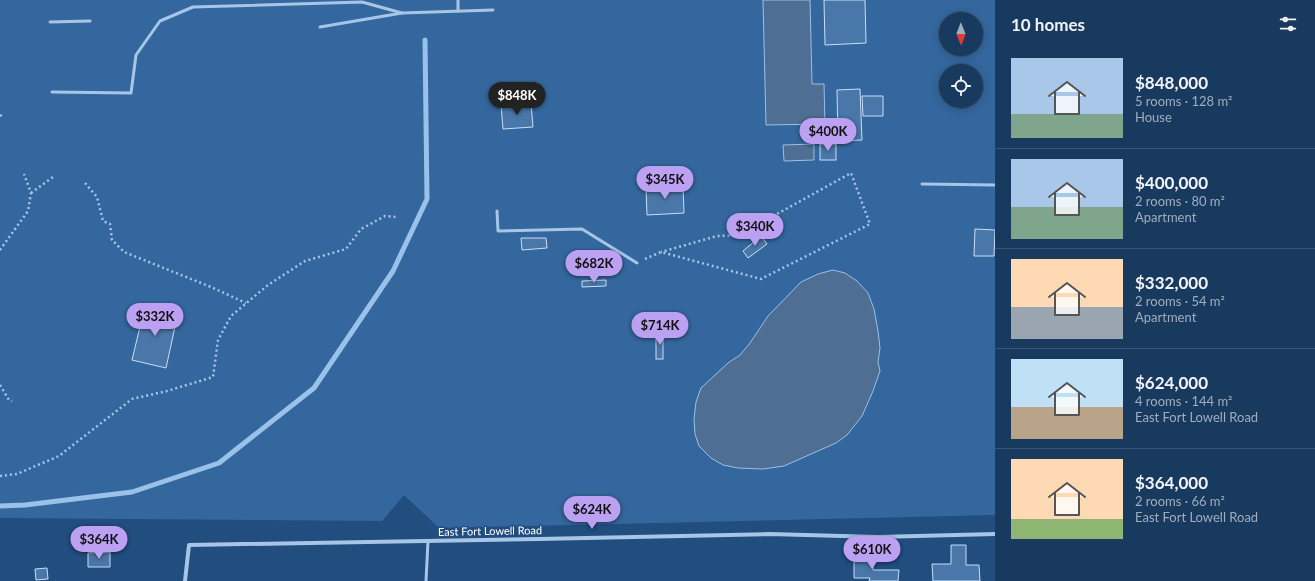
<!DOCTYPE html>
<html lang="en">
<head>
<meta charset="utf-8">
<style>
  body { margin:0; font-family:Lato,sans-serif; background:#224165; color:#f1f3f6; height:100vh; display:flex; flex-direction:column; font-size:15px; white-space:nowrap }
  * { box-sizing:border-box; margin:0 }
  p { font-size:13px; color:#9fadbd }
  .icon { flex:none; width:22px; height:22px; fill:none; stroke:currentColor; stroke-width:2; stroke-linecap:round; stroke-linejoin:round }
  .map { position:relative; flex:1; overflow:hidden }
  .details { display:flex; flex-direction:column; background:#193a5f; width:320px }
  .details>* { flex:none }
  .needle { width:26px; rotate:179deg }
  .fabs { position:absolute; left:939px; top:12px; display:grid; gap:8px }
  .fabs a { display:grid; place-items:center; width:44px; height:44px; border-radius:50%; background:#193a5f; box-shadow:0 2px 10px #0003,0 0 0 1px #375474; font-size:20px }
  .price { position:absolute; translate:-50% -34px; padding:0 9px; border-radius:14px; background:#bca0f2; color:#111; font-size:13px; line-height:26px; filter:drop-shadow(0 1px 2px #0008) }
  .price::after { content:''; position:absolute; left:50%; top:24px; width:12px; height:9px; margin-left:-6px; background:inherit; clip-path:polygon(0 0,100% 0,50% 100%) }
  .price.active { background:#222; color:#fff }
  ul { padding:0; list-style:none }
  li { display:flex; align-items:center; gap:12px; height:100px; padding:0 16px }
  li+li { border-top:1px solid #375474 }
  li span { display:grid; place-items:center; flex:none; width:112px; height:80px; border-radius:0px; color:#555 }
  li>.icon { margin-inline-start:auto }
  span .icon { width:48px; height:48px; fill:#fffc; stroke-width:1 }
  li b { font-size:17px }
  h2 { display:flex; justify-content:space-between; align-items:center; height:48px; padding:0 16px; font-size:17px }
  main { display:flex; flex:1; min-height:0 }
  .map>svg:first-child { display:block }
  .green { fill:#34679d; fill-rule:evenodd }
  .water { fill:#4e6e93; stroke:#9ac1e9 }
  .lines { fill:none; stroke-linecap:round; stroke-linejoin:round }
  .stream { stroke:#9ac1e9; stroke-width:5 }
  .building { fill:#4a77a9; stroke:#c9dff6 }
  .path { stroke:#a6c5e7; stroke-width:2.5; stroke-dasharray:2 3; stroke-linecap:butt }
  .lane { stroke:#a6c5e7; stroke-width:3 }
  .street { stroke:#a6c5e7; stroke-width:4 }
  .labels { text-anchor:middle; stroke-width:3; stroke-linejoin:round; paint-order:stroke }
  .street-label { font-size:11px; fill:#fff; stroke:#214d7f }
</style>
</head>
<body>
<main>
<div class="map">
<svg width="995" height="581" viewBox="0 0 995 581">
  <rect width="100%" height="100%" fill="#214d7f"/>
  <path class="green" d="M 0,0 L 995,0 L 995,515 L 439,528 L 404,495 L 382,521 L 0,518 ZM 946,19 L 976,19 L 976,49 L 946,49 ZM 946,71 L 976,71 L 976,101 L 946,101 Z"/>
  <g class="water">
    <path d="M 763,0 L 810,0 L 812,84 L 824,84 L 825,124 L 766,125 Z"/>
    <path d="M 814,144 L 814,160 L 784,161 L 783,145 Z"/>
    <path d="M 833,270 L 845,273 L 857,281 L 868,293 L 874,309 L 878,331 L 880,348 L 878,362 L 880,371 L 873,391 L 862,416 L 847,435 L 836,443 L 784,466 L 763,469 L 738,468 L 723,465 L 711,458 L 699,446 L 695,434 L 694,419 L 696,402 L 701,388 L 728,363 L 740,355 L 750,343 L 768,316 L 801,282 L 818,274 Z"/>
  </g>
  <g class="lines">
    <path class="stream" d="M 0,506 L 25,505 L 132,492 L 219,463 L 314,388 L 393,271 L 427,199 L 425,40"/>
  </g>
  <g class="building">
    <path d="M 824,0 L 865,0 L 866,43 L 825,45 Z"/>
    <path d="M 860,89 L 862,140 L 838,141 L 837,90 Z"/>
    <path d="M 862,96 L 883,96 L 883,116 L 863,116 Z"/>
    <path d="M 531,103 L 533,127 L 503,129 L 501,105 Z"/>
    <rect x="820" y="144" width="16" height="16"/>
    <path d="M 683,186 L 684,213 L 647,215 L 646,188 Z"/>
    <path d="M 975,229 L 995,230 L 994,256 L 974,256 Z"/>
    <path d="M 761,236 L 767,244 L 748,258 L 743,251 Z"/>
    <path d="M 521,238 L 546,238 L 547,248 L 522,250 Z"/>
    <path d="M 606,280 L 606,286 L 582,287 L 582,281 Z"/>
    <path d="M 145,306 L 178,313 L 166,368 L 132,360 Z"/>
    <rect x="656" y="334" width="7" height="25"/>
    <path d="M 951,545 L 966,545 L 966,565 L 979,565 L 980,581 L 933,581 L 932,564 L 951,564 Z"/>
    <path d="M 110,552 L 110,567 L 88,567 L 88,553 Z"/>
    <path d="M 874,553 L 873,570 L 899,570 L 898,581 L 869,581 L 870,578 L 854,578 L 854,555 Z"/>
    <path d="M 47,568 L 48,579 L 36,580 L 35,569 Z"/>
  </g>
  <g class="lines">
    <g class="path">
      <path d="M 0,115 L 2,116"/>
      <path d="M 85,183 L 97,197 L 103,221 L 110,224 L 112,240 L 124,252 L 211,287 L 246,303"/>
      <path d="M 31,193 L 53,177"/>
      <path d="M 0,250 L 28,211 L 31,193 L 24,174"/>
      <path d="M 645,259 L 661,252 L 761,279 L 870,224 L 851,173 L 739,235 L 717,236 L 661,252"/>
      <path d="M 0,385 L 9,400 L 12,401"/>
      <path d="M 0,476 L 17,474 L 59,456 L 132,399 L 167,391 L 213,377 L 218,340 L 231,316 L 268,285 L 305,261 L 346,249 L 361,229 L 385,216 L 396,217"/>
    </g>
    <g class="lane">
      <path d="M 458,0 L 458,11"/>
      <path d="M 50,22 L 90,21"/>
      <path d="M 320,27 L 402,13 L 493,10"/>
      <path d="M 52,92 L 131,93 L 136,55 L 160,21 L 193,7 L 362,2 L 402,13"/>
      <path d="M 922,184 L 995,185"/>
      <path d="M 497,211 L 498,231 L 582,229 L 637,263"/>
      <path d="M 426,581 L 428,541"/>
    </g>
    <path class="street" d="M 185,581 L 189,545 L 539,539 L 770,534 L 878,537 L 995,534"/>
  </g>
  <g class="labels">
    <g class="street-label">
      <text transform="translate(490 531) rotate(-1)" y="4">East Fort Lowell Road</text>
    </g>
  </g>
</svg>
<div class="fabs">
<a><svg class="needle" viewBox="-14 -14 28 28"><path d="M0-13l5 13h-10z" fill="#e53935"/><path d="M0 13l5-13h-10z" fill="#9fadbd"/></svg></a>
<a><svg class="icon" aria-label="locate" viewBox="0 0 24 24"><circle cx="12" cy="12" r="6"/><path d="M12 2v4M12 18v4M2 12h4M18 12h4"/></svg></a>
</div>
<b class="price active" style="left:517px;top:116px">$848K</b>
<b class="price" style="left:828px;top:152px">$400K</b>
<b class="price" style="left:665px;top:200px">$345K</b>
<b class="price" style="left:755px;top:247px">$340K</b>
<b class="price" style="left:594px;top:284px">$682K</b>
<b class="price" style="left:155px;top:337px">$332K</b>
<b class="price" style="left:660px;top:346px">$714K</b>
<b class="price" style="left:592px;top:530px">$624K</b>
<b class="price" style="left:99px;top:560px">$364K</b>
<b class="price" style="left:872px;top:570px">$610K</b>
</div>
<section class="details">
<h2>10 homes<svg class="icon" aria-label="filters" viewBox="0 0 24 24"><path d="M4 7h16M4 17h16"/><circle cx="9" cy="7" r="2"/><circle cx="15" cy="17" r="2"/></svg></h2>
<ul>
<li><span style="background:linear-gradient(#a9c7e8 70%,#7fa58c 0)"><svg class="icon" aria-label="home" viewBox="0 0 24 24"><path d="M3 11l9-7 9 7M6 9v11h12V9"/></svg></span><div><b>$848,000</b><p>5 rooms · 128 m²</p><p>House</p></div></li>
<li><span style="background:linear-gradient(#a9c7e8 60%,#7fa58c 0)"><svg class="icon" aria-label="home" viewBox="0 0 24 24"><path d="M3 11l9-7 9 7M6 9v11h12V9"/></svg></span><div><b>$400,000</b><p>2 rooms · 80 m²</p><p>Apartment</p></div></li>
<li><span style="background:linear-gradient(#ffd9b3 60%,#9aa5b1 0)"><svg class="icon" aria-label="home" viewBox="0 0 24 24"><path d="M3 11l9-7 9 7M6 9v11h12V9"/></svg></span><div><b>$332,000</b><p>2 rooms · 54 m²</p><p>Apartment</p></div></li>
<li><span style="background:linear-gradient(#bfe0f5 60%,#b9a48a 0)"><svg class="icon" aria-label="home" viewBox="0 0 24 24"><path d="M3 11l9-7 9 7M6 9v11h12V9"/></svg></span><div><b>$624,000</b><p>4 rooms · 144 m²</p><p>East Fort Lowell Road</p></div></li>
<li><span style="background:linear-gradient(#ffd9b3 75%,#8fb573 0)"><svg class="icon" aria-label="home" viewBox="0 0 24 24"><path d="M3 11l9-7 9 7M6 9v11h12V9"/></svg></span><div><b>$364,000</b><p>2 rooms · 66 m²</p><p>East Fort Lowell Road</p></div></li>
</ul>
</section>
</main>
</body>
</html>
